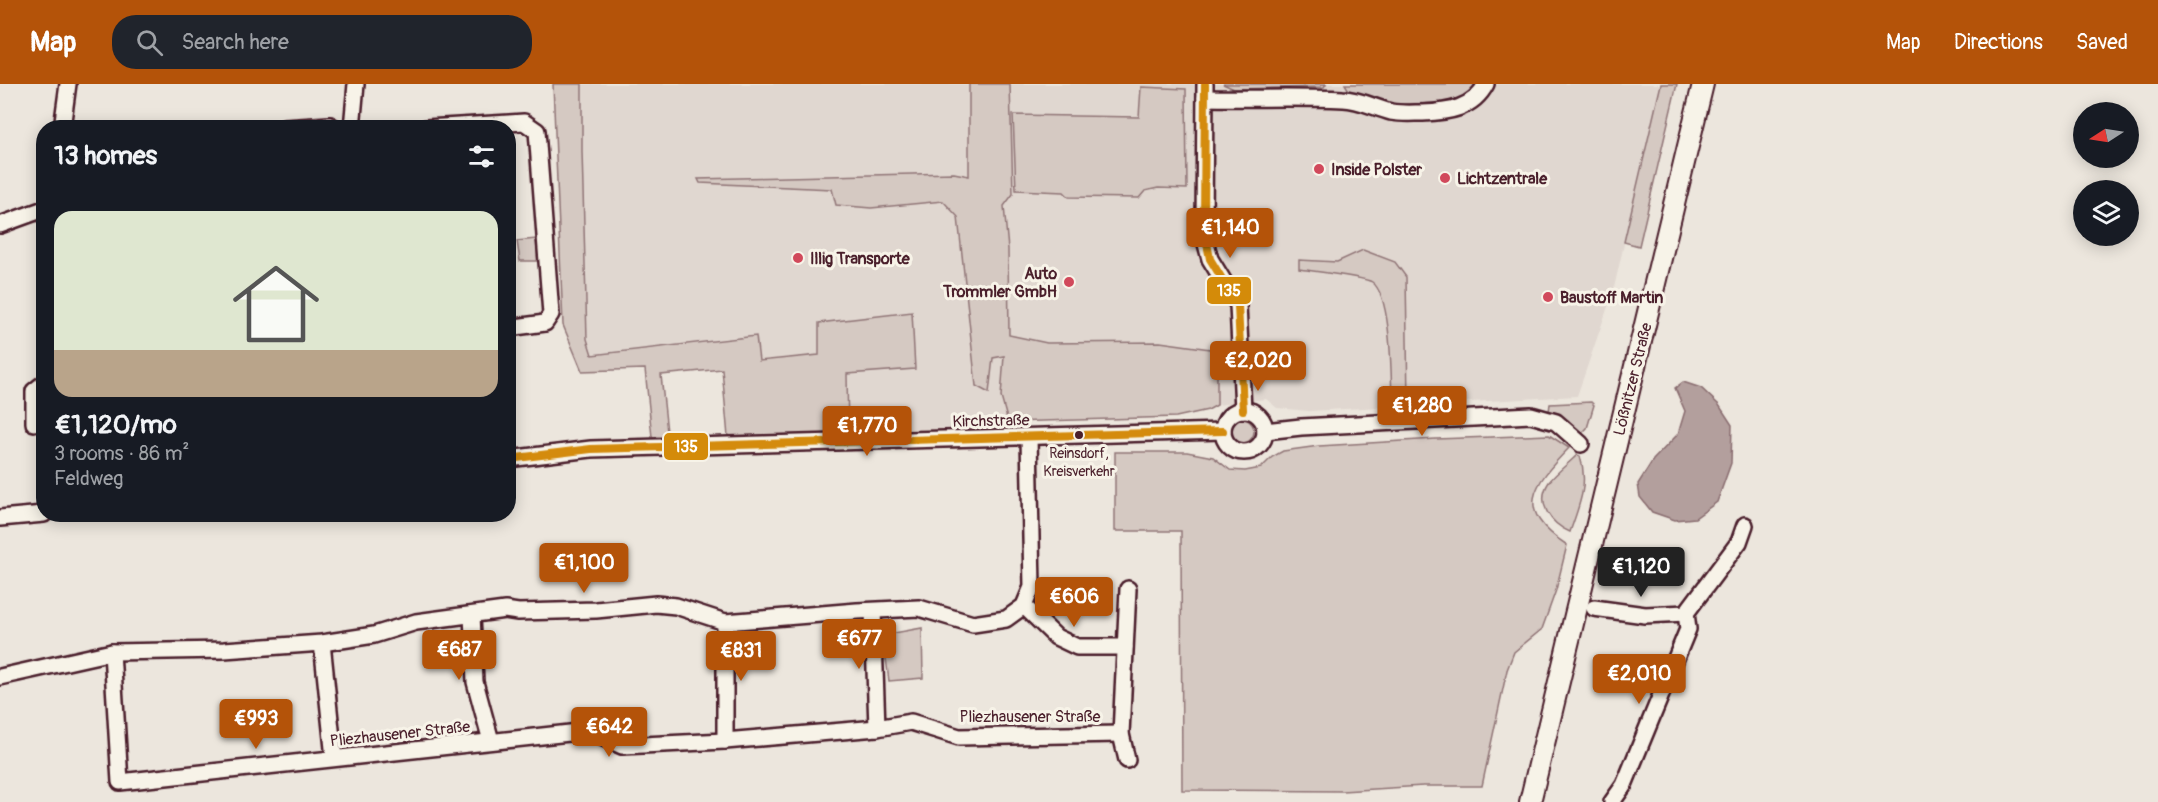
<!DOCTYPE html>
<html lang="en">
<head>
<meta charset="utf-8">
<style>
  body { margin:0; font-family:Pangolin,sans-serif; background:#20242c; color:#f1f3f6; height:100vh; display:flex; flex-direction:column; font-size:22px; white-space:nowrap }
  * { box-sizing:border-box; margin:0 }
  p { font-size:20px; color:#9ea1a6 }
  .icon { flex:none; width:33px; height:33px; fill:none; stroke:currentColor; stroke-width:2; stroke-linecap:round; stroke-linejoin:round }
  .map { position:relative; flex:1; overflow:hidden }
  .side { position:absolute; left:36px; top:36px; width:480px; height:402px; display:flex; flex-direction:column; background:#171b24; border-radius:24px; box-shadow:0 3px 15px #0003 }
  .side>* { flex:none }
  .needle { width:39px; rotate:258deg }
  .controls { position:absolute; left:2073px; top:18px; display:grid; gap:12px }
  .controls a { display:grid; place-items:center; width:66px; height:66px; border-radius:50%; background:#171b24; box-shadow:0 3px 15px #0003; font-size:30px }
  .price { position:absolute; translate:-50% -51px; padding:0 14px; border-radius:6px; background:#b45309; color:#fff; font-size:20px; line-height:39px; filter:drop-shadow(0 2px 3px #0008) }
  .price::after { content:''; position:absolute; left:50%; top:36px; width:18px; height:14px; margin-left:-9px; background:inherit; clip-path:polygon(0 0,100% 0,50% 100%) }
  .price.selected { background:#222; color:#fff }
  ul { padding:0; list-style:none }
  li { display:grid; align-content:center; gap:12px; height:318px; padding:0 18px }
  li span { display:grid; place-items:center; height:186px; border-radius:18px; color:#555 }
  li>.icon { margin-inline-start:auto }
  span .icon { width:108px; height:108px; fill:#fffc; stroke-width:1 }
  li b { font-size:26px }
  h2 { display:flex; justify-content:space-between; align-items:center; height:72px; padding:0 18px; font-size:26px }
  header { display:flex; align-items:center; gap:36px; box-sizing:border-box; height:84px; padding:0 30px; background:#b45309; color:#fff }
  header strong { font-size:28px }
  nav { display:flex; gap:33px; margin-inline-start:auto; font-size:21px }
  .search { width:420px; height:54px; background:#20242c; display:flex; align-items:center; gap:15px; box-sizing:border-box; padding:0 21px; border-radius:24px; color:#9ea1a6; font-size:22px }
  .map>svg:first-child { display:block }
  .built { fill:#e0d7d0 }
  .green { fill:#d5c9c2; stroke:#907476; stroke-width:1.5 }
  .water { fill:#b39f9d; stroke:#896c6f; stroke-width:1.5 }
  .lines { fill:none; stroke-linecap:round; stroke-linejoin:round }
  .minor-casing { stroke:#4a1f2b; stroke-width:20 }
  .major-casing { stroke:#4a1f2b; stroke-width:24 }
  .minor { stroke:#f7f3e8; stroke-width:15 }
  .major { stroke:#f7f3e8; stroke-width:20 }
  .bus-1-casing { stroke:#f7f3e8; stroke-width:12 }
  .bus-1 { stroke:#d48b09; stroke-width:8 }
  .poi-dot { fill:#d1495b; stroke:#f7f3e8; stroke-width:2 }
  .bus-dot { fill:#4a1f2b; stroke:#f7f3e8; stroke-width:2 }
  .labels { text-anchor:middle; stroke-width:6; stroke-linejoin:round; paint-order:stroke }
  .bus-label { font-size:14px; fill:#4a1f2b; stroke:#f7f3e8 }
  .poi-label { font-size:16px; font-weight:bold; fill:#4a1f2b; stroke:#f7f3e8; text-anchor:start }
  .street-label { font-size:16px; fill:#4a1f2b; stroke:#f7f3e8 }
  .line-badge { stroke:#f7f3e8; stroke-width:2 }
  .badge-label { font-size:16px; text-anchor:middle; font-weight:bold; fill:#fff }
</style>
</head>
<body>
<header>
<strong>Map</strong>
<div class="search"><svg class="icon" aria-label="search" viewBox="0 0 24 24"><circle cx="10" cy="10" r="6"/><path d="M15 15l6 6"/></svg>Search here</div>
<nav><a>Map</a><a>Directions</a><a>Saved</a></nav>
</header>
<div class="map">
<svg width="2158" height="718" viewBox="0 0 2158 718">
  <rect width="100%" height="100%" fill="#ece6dd"/>
  <filter id="ink" filterUnits="userSpaceOnUse"><feTurbulence type="fractalNoise" baseFrequency=".0167" numOctaves="2"/><feDisplacementMap in="SourceGraphic" scale="12" xChannelSelector="R" yChannelSelector="G"/><feConvolveMatrix kernelMatrix="1 2 1 2 8 2 1 2 1" color-interpolation-filters="sRGB"/></filter>
  <g filter="url(#ink)">
    <path class="built" d="M 576,0 L 1661,0 L 1613,208 L 1577,312 L 1309,327 L 1277,324 L 1266,315 L 1217,321 L 1208,326 L 1176,333 L 1008,338 L 993,343 L 848,349 L 847,290 L 820,271 L 658,286 L 657,275 L 583,282 Z"/>
    <g class="green">
      <path d="M 553,0 L 582,0 L 582,67 L 587,255 L 592,271 L 756,252 L 759,277 L 819,271 L 819,239 L 912,228 L 915,285 L 847,290 L 848,349 L 728,353 L 722,285 L 661,291 L 667,348 L 679,347 L 681,353 L 652,353 L 645,285 L 582,287 L 563,241 Z"/>
      <path d="M 969,0 L 1010,0 L 1013,110 L 1004,122 L 1008,165 L 1009,251 L 1047,259 L 1160,258 L 1217,266 L 1217,321 L 1208,326 L 1176,333 L 1008,338 L 1001,313 L 1004,272 L 993,274 L 989,309 L 976,302 L 958,133 L 943,117 L 871,124 L 836,121 L 832,105 L 700,99 L 698,95 L 954,89 L 969,92 Z"/>
      <path d="M 1223,0 L 1326,0 L 1324,3 L 1234,5 Z"/>
      <path d="M 1345,0 L 1475,0 L 1470,8 L 1452,19 L 1394,20 L 1350,8 Z"/>
      <path d="M 1661,0 L 1677,0 L 1639,162 L 1624,158 Z"/>
      <path d="M 1141,3 L 1186,5 L 1187,105 L 1158,104 L 1145,107 L 1139,114 L 1069,113 L 1064,108 L 1016,106 L 1013,31 L 1139,33 Z"/>
      <path d="M 536,155 L 538,177 L 520,177 L 517,157 Z"/>
      <path d="M 1363,166 L 1395,178 L 1406,193 L 1408,318 L 1392,318 C 1391,293 1392,212 1372,198 C 1365,193 1312,187 1299,185 L 1299,176 L 1337,178 Z"/>
      <path d="M 1591,318 L 1594,321 L 1587,344 L 1581,350 L 1568,336 L 1549,327 L 1550,320 Z"/>
      <circle cx="1242" cy="347" r="12"/>
      <path d="M 1549,351 L 1569,364 C 1533,401 1513,426 1567,461 L 1556,506 L 1542,545 L 1514,568 L 1507,586 L 1482,702 L 1423,702 L 1342,707 L 1182,706 L 1181,447 L 1115,447 L 1115,368 L 1187,368 L 1213,373 L 1230,386 L 1245,387 L 1261,384 L 1272,373 L 1283,367 L 1319,362 L 1436,355 Z"/>
      <path d="M 1577,371 L 1580,372 C 1589,401 1579,421 1570,448 C 1551,440 1535,419 1549,398 C 1557,388 1568,380 1577,371 Z"/>
      <path d="M 922,544 L 923,594 L 889,597 L 883,551 Z"/>
    </g>
    <path class="water" d="M 1683,298 L 1701,304 L 1719,321 L 1732,341 L 1731,379 L 1717,418 L 1695,434 L 1675,436 L 1652,428 L 1640,413 L 1638,400 L 1653,376 L 1678,350 L 1685,327 L 1675,304 Z"/>
    <g class="lines">
      <g class="minor-casing">
        <g id="minor">
          <path d="M 1205,0 L 1204,144 L 1206,160 L 1210,175 L 1238,221 L 1243,326"/>
          <path d="M 1205,14 C 1251,15 1297,13 1343,15 C 1359,15 1375,24 1391,28 C 1402,30 1413,29 1423,29 C 1448,28 1473,25 1486,0"/>
          <path d="M 62,44 L 68,0"/>
          <path d="M 284,44 L 330,41 L 335,44"/>
          <path d="M 352,44 L 356,0"/>
          <path d="M 426,44 L 524,38 L 537,47 L 551,230 L 545,239 L 508,244"/>
          <path d="M 0,141 L 44,125"/>
          <circle cx="1244" cy="347" r="21"/>
          <path d="M 34,339 L 34,307 L 44,299"/>
          <path d="M 1265,347 L 1301,343 L 1531,331 L 1556,338 L 1581,360"/>
          <path d="M 508,375 L 591,365 L 1223,347"/>
          <path d="M 0,434 L 44,430"/>
          <path d="M 1024,522 L 1056,553 L 1077,563 L 1125,563"/>
          <path d="M 1594,524 L 1645,531 L 1686,529"/>
          <path d="M 873,527 L 877,644"/>
          <path d="M 1686,529 L 1739,458 L 1745,441"/>
          <path d="M 472,531 L 475,598 L 491,657"/>
          <path d="M 725,538 L 725,657"/>
          <path d="M 322,559 L 334,674"/>
          <path d="M 112,568 L 120,698 L 588,647 L 622,662 L 725,657 L 877,644 L 911,638 L 959,653 L 1121,650"/>
          <path d="M 0,593 L 112,568 L 224,566 L 322,559 L 374,551 L 416,538 L 505,526 L 518,528 L 596,526 L 656,520 L 676,522 L 725,538 L 857,527 L 919,524 L 973,540 L 1006,535 L 1024,522 L 1032,503 L 1029,353"/>
          <path d="M 1127,676 L 1121,650 L 1128,505"/>
          <path d="M 1612,718 L 1624,701 L 1688,545 L 1686,529"/>
        </g>
      </g>
      <g class="major-casing">
        <path id="major" d="M 1530,718 L 1703,0"/>
      </g>
      <use href="#minor" class="minor"/>
      <use href="#major" class="major"/>
      <g class="bus-1-casing">
        <g id="bus-1">
          <path d="M 1205,0 L 1204,144 L 1210,175 L 1238,221 L 1243,326"/>
          <path d="M 508,375 L 591,365 L 1223,347"/>
        </g>
      </g>
      <use href="#bus-1" class="bus-1"/>
    </g>
  </g>
  <g class="poi-dot">
    <circle cx="1319" cy="85" r="6"/>
    <circle cx="1445" cy="94" r="6"/>
    <circle cx="798" cy="174" r="6"/>
    <circle cx="1069" cy="198" r="6"/>
    <circle cx="1548" cy="213" r="6"/>
  </g>
  <circle class="bus-dot" cx="1079" cy="351" r="5"/>
  <g class="labels">
    <g class="bus-label">
      <text x="1079" y="374">Reinsdorf,<tspan x="1079" dy="18">Kreisverkehr</tspan></text>
    </g>
    <g class="poi-label">
      <text x="1331" y="91">Inside Polster</text>
      <text x="1457" y="100">Lichtzentrale</text>
      <text x="810" y="180">Illig Transporte</text>
      <text x="1057" y="195" text-anchor="end">Auto<tspan x="1057" dy="18">Trommler GmbH</tspan></text>
      <text x="1560" y="219">Baustoff Martin</text>
    </g>
    <g class="street-label">
      <text transform="translate(1632 295) rotate(-76)" y="6">Lößnitzer Straße</text>
      <text transform="translate(991 336) rotate(-1)" y="6">Kirchstraße</text>
      <text x="1030" y="638">Pliezhausener Straße</text>
      <text transform="translate(400 649) rotate(-6)" y="6">Pliezhausener Straße</text>
    </g>
  </g>
  <g class="line-badge">
    <rect x="1206" y="192" width="46" height="29" rx="6" fill="#d48b09"/>
    <rect x="663" y="348" width="46" height="29" rx="6" fill="#d48b09"/>
  </g>
  <g class="badge-label">
    <text x="1229" y="212">135</text>
    <text x="686" y="368">135</text>
  </g>
</svg>
<div class="controls">
<a><svg class="needle" viewBox="-14 -14 28 28"><path d="M0-13l5 13h-10z" fill="#e53935"/><path d="M0 13l5-13h-10z" fill="#9ea1a6"/></svg></a>
<a><svg class="icon" aria-label="layers" viewBox="0 0 24 24"><path d="M12 4l9 5-9 5-9-5zM3 14l9 5 9-5"/></svg></a>
</div>
<b class="price" style="left:1230px;top:175px">€1,140</b>
<b class="price" style="left:1258px;top:308px">€2,020</b>
<b class="price" style="left:1422px;top:353px">€1,280</b>
<b class="price" style="left:867px;top:373px">€1,770</b>
<b class="price" style="left:584px;top:510px">€1,100</b>
<b class="price selected" style="left:1641px;top:514px">€1,120</b>
<b class="price" style="left:1074px;top:544px">€606</b>
<b class="price" style="left:859px;top:586px">€677</b>
<b class="price" style="left:459px;top:597px">€687</b>
<b class="price" style="left:741px;top:598px">€831</b>
<b class="price" style="left:1639px;top:621px">€2,010</b>
<b class="price" style="left:256px;top:666px">€993</b>
<b class="price" style="left:609px;top:674px">€642</b>
<section class="side">
<h2>13 homes<svg class="icon" aria-label="filters" viewBox="0 0 24 24"><path d="M4 7h16M4 17h16"/><circle cx="9" cy="7" r="2"/><circle cx="15" cy="17" r="2"/></svg></h2>
<ul>
<li><span style="background:linear-gradient(#dfe7d0 75%,#b9a48a 0)"><svg class="icon" aria-label="home" viewBox="0 0 24 24"><path d="M3 11l9-7 9 7M6 9v11h12V9"/></svg></span><div><b>€1,120/mo</b><p>3 rooms · 86 m²</p><p>Feldweg</p></div></li>
</ul>
</section>
</div>
</body>
</html>
